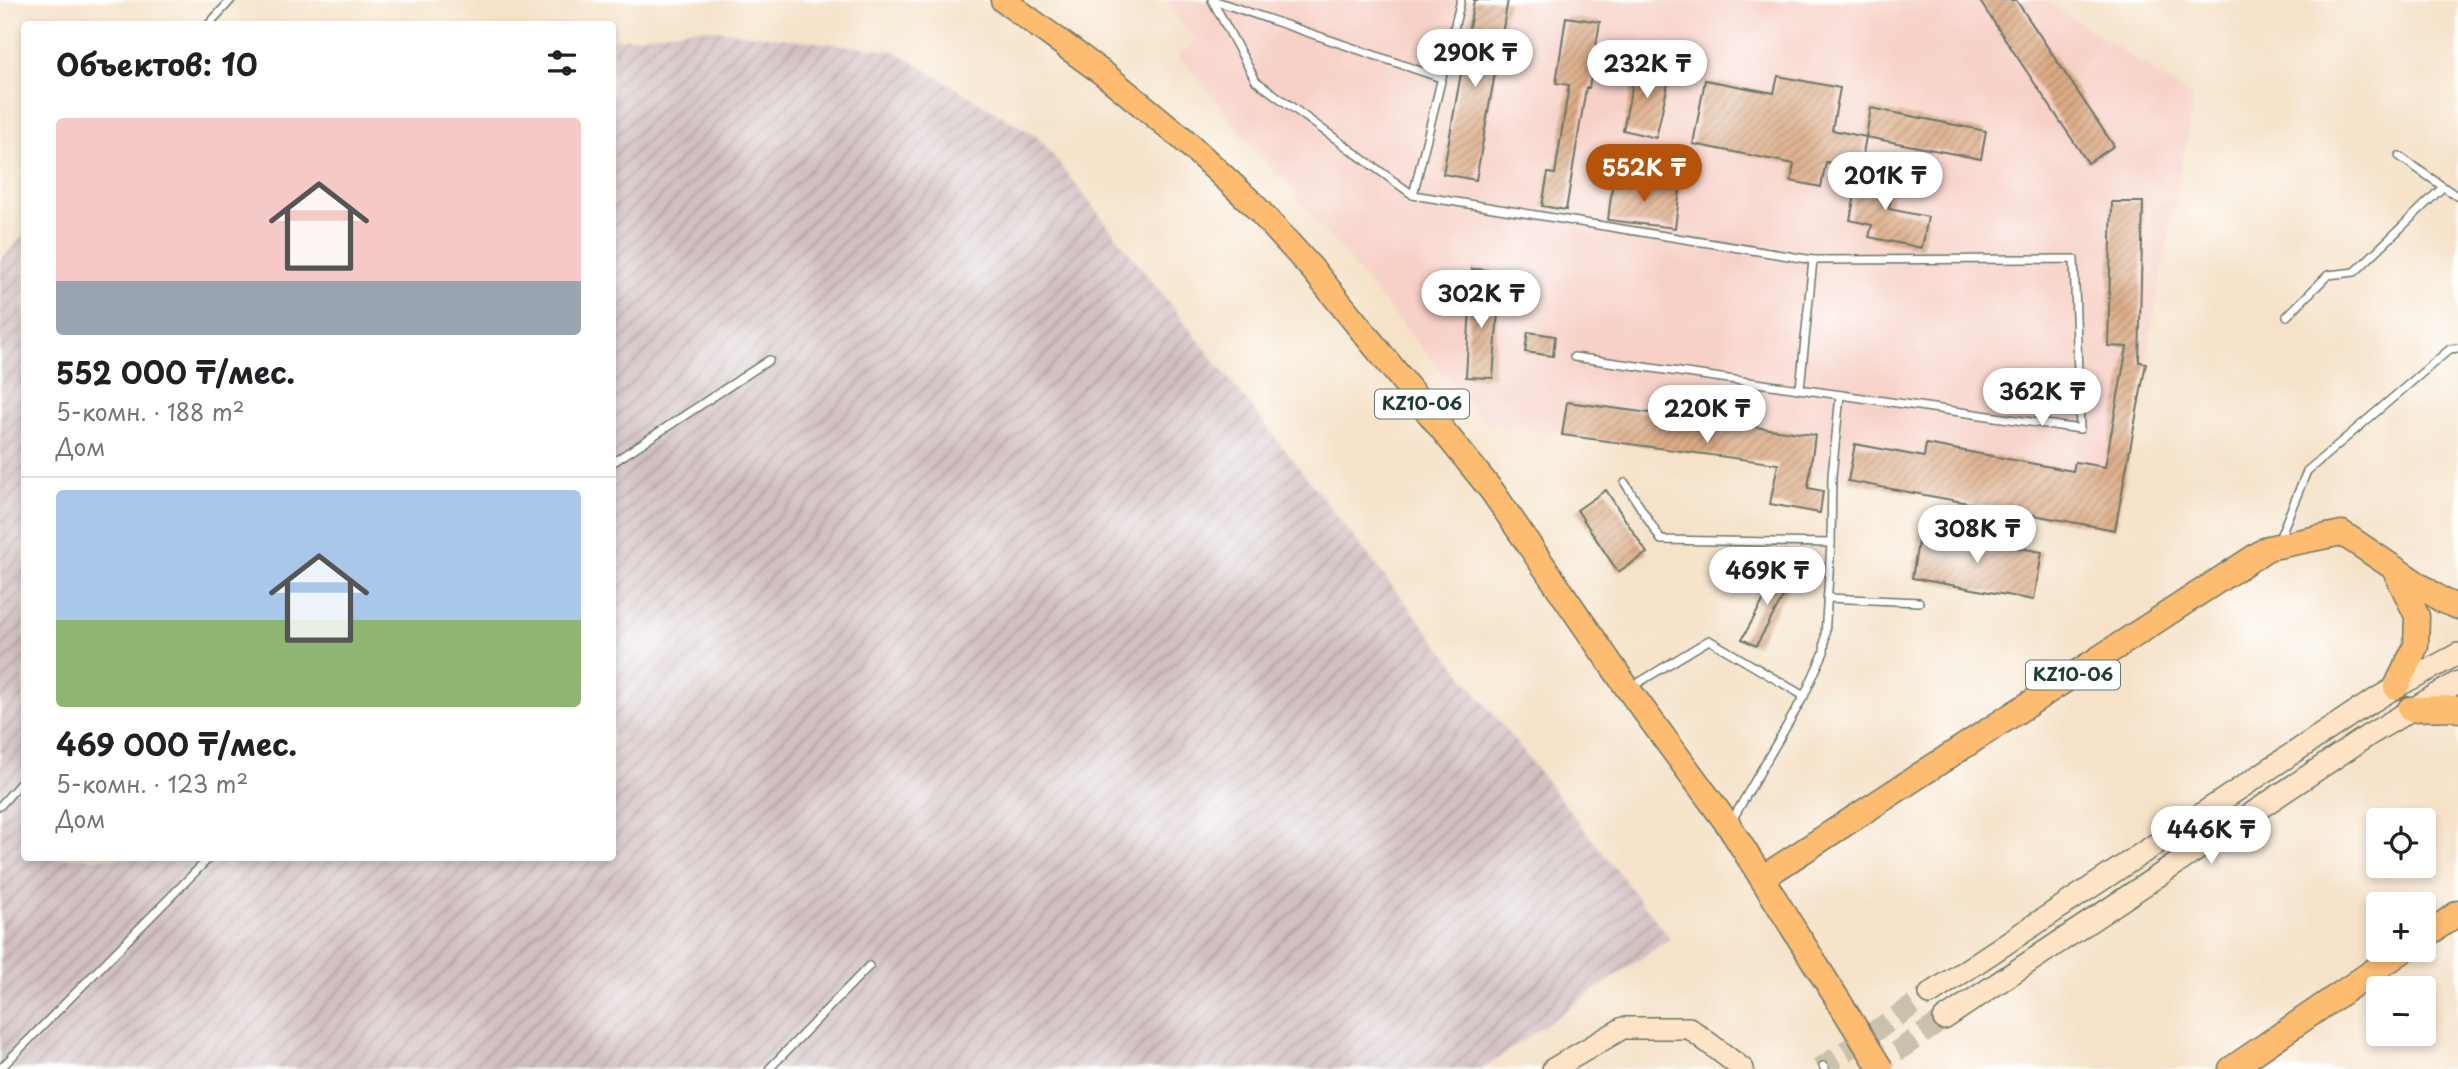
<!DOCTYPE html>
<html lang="ru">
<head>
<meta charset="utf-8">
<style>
  body { margin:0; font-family:"Playpen Sans",sans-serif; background:#f6f6f6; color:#202124; height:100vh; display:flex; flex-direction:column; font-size:26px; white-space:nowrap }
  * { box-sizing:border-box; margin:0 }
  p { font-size:23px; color:#757577 }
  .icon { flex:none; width:38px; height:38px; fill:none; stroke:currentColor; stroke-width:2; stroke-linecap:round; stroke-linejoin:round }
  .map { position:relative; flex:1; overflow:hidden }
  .side { position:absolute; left:21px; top:21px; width:595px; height:840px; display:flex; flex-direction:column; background:#fff; border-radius:7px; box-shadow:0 4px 10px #0003 }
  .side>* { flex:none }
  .tools { position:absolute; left:2366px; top:808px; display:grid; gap:14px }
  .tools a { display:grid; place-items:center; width:70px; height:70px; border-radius:7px; background:#fff; box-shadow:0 4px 10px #0003; font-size:35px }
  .price { position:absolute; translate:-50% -60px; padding:0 16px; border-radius:24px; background:#fff; color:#222; font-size:23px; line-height:46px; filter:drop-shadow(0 2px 4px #0008) }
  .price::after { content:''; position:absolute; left:50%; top:42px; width:21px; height:16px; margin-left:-10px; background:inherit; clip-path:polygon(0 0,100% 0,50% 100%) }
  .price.current { background:#b45309; color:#fff }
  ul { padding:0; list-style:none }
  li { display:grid; align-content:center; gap:14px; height:371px; padding:0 35px }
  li+li { border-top:2px solid #e0e0e0 }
  li span { display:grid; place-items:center; height:217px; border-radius:7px; color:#555 }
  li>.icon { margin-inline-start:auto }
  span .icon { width:126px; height:126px; fill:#fffc; stroke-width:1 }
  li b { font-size:30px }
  h2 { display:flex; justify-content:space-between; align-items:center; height:84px; padding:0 35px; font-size:30px }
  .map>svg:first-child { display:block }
  .built { fill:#f7d1c7 }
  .industrial { fill:url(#industrial-furrows) }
  .building { fill:url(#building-hatch) }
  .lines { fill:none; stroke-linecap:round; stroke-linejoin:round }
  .secondary-tunnel { stroke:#cac1aa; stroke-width:21; stroke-dasharray:21 10; stroke-linecap:butt }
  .service-casing { stroke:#6a7768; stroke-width:10 }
  .secondary-casing { stroke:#6a7768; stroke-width:24 }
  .trunk-casing { stroke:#6a7768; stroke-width:27 }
  .service { stroke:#fff; stroke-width:7 }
  .secondary { stroke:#fee4c6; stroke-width:21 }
  .trunk { stroke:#fdbc70; stroke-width:24 }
  .trunk-bridge-casing { stroke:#6a7768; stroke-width:27; stroke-linecap:butt }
  .trunk-bridge { stroke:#fdbc70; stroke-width:24 }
  .labels { text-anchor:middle; stroke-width:5; stroke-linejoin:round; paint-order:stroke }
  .shield { fill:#fff; stroke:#627771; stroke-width:2 }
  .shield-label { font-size:18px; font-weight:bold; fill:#1f3d34 }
</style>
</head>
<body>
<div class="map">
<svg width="2458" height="1069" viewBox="0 0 2458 1069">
  <defs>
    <pattern id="industrial-furrows" width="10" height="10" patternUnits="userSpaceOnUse" patternTransform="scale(1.75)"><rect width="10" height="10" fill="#d2bfc0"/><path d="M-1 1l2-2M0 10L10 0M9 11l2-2" fill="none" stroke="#aa9c9d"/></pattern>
    <pattern id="building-hatch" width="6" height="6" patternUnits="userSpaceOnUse" patternTransform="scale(1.75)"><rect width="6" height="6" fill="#dcab85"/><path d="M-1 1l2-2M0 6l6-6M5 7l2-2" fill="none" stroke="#b28c6e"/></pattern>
  </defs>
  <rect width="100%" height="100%" fill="#fff"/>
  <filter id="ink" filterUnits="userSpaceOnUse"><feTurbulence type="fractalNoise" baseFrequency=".0143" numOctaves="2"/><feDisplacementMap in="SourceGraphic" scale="14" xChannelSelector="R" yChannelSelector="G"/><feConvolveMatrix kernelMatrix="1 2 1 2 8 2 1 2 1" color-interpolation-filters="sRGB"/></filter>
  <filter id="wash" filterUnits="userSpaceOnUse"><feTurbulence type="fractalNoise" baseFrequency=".00686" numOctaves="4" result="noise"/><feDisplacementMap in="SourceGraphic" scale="28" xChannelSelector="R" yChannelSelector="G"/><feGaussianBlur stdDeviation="1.57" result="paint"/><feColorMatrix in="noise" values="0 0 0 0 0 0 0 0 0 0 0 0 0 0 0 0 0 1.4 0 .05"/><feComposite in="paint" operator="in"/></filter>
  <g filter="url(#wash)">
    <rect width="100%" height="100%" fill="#f5e2c8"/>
    <path class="built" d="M 1165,0 L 2045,0 L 2194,98 L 2115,530 L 1848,481 L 1811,469 L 1484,423 L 1179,56 L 1195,41 Z"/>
    <path class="industrial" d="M 699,28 L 894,51 L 1039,138 L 1670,938 L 1482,1069 L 0,1069 L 0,261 L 24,234 L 24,858 L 612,858 L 613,40 Z"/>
    <g id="blocks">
      <g class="building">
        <path d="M 1474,0 L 1508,0 L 1476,180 L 1443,174 Z"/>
        <path d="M 1979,0 L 2016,0 L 2114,146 L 2088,163 Z"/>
        <path d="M 1566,17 L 1600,22 L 1589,88 L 1586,88 L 1566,210 L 1542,206 L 1548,173 L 1555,174 L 1569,85 L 1556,83 Z"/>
        <path d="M 1637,62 L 1671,70 L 1656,138 L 1623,130 Z"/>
        <path d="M 1778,76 L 1840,88 L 1832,130 L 1866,137 L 1860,169 L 1826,162 L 1821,187 L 1791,181 L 1794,164 L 1693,144 L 1705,80 L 1774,93 Z"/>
        <path d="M 1871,108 L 1986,131 L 1981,159 L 1866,137 Z"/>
        <path d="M 1860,169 L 1895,176 L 1889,209 L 1928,217 L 1922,248 L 1869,237 L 1872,225 L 1850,220 Z"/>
        <path d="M 1613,180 L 1680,189 L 1675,228 L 1608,220 Z"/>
        <path d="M 2112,202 L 2143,202 L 2139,362 L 2146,363 L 2115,530 L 1848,481 L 1855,444 L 1924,457 L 1926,444 L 2073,471 L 2075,462 L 2105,467 L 2127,347 L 2108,346 Z"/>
        <path d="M 1472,269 L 1488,270 L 1485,311 L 1498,312 L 1493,378 L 1466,377 Z"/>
        <path d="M 1528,332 L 1555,336 L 1553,356 L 1525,352 Z"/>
        <path d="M 1567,402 L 1815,435 L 1808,488 L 1823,491 L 1820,513 L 1770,504 L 1778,464 L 1562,435 Z"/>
        <path d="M 1606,490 L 1647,553 L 1618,572 L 1577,510 Z"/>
        <path d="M 1920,530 L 2042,552 L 2034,600 L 1912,578 Z"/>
        <path d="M 1774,571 L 1792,581 L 1756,646 L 1742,639 L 1768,592 L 1763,590 Z"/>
      </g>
    </g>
  </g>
  <g filter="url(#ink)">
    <use href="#blocks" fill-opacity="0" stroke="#6a7768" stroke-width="2"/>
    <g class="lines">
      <g class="secondary-tunnel">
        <path d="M 1819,1069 L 1930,994"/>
        <path d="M 1871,1069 L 1944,1019"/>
      </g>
      <g class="service-casing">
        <g id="service">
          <path d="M 1212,0 L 1256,81 L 1413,195 L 1813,260 L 2074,259 L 2080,429 L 1574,357"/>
          <path d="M 1213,0 L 1441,78"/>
          <path d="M 209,24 L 231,0"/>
          <path d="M 2399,156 L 2458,197"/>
          <path d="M 1413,195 L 1461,0"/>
          <path d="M 2287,316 L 2328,275 L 2355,272 L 2443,187"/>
          <path d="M 1800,389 L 1813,260"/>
          <path d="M 612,463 L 769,360"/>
          <path d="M 1625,483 L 1661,540 L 1831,543"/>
          <path d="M 2279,539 L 2307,471 L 2450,349 L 2458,348"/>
          <path d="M 1827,598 L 1919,602"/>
          <path d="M 1633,686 L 1709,640 L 1804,696"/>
          <path d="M 0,806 L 24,779"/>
          <path d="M 1731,822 L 1804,696 L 1824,652 L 1831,543 L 1832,476 L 1840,395"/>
          <path d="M 1823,1066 L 1825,1069"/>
          <path d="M 0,1069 L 209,858"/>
          <path d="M 769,1069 L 869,966"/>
        </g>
      </g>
      <g class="secondary-casing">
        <g id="secondary">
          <path d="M 1930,994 L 2355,712 L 2396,687 L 2458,654"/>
          <path d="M 1944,1019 L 2369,735 L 2458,682"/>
          <path d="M 1553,1069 L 1623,1028 L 1689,1028 L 1743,1069"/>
        </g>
      </g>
      <g class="trunk-casing">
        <g id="trunk">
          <path d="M 1003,0 L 1104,74 L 1182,138 L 1252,203 L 1314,271 L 1492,491 L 1628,689 L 1729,826 L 1838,1000"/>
          <path d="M 2395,570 L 2417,616 L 2416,646 L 2396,687"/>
          <path d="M 2410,709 L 2454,708 L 2458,710"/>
          <path d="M 1762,878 L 2268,548 L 2342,533 L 2443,601 L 2458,607"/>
          <path d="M 2424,937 L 2458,913"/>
          <path d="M 2231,1069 L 2404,950"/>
        </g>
      </g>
      <use href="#service" class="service"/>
      <use href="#secondary" class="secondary"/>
      <use href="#trunk" class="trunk"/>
      <g class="trunk-bridge-casing">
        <path id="trunk-bridge" d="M 1838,1000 L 1881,1069"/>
      </g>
      <use href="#trunk-bridge" class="trunk-bridge"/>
    </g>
  </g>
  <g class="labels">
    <g class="shield">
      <rect x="1375" y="389.5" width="94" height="29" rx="5"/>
      <rect x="2026" y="660.5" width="94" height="29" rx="5"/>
    </g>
    <g class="shield-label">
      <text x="1422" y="410">KZ10-06</text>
      <text x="2073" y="681">KZ10-06</text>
    </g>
  </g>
</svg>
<div class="tools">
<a><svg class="icon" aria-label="locate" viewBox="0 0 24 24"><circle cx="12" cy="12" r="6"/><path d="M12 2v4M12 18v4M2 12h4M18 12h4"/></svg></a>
<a>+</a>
<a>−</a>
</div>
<b class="price" style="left:1475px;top:89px">290K ₸</b>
<b class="price" style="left:1647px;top:100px">232K ₸</b>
<b class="price current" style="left:1644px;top:204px">552K ₸</b>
<b class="price" style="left:1885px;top:212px">201K ₸</b>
<b class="price" style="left:1481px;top:330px">302K ₸</b>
<b class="price" style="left:2042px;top:428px">362K ₸</b>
<b class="price" style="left:1707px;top:445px">220K ₸</b>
<b class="price" style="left:1977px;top:565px">308K ₸</b>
<b class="price" style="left:1767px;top:607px">469K ₸</b>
<b class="price" style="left:2211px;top:866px">446K ₸</b>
<section class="side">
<h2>Объектов: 10<svg class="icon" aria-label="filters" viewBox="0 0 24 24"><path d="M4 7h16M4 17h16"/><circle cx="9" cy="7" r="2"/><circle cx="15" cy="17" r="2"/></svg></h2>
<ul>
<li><span style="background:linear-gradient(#f6c9c9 75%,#9aa5b1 0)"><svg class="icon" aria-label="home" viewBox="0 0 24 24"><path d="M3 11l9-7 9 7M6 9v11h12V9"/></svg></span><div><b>552 000 ₸/мес.</b><p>5-комн. · 188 m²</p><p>Дом</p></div></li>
<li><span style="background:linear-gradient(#a9c7e8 60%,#8fb573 0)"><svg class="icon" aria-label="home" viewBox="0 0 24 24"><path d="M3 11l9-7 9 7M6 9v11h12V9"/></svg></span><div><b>469 000 ₸/мес.</b><p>5-комн. · 123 m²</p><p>Дом</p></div></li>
</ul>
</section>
</div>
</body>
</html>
